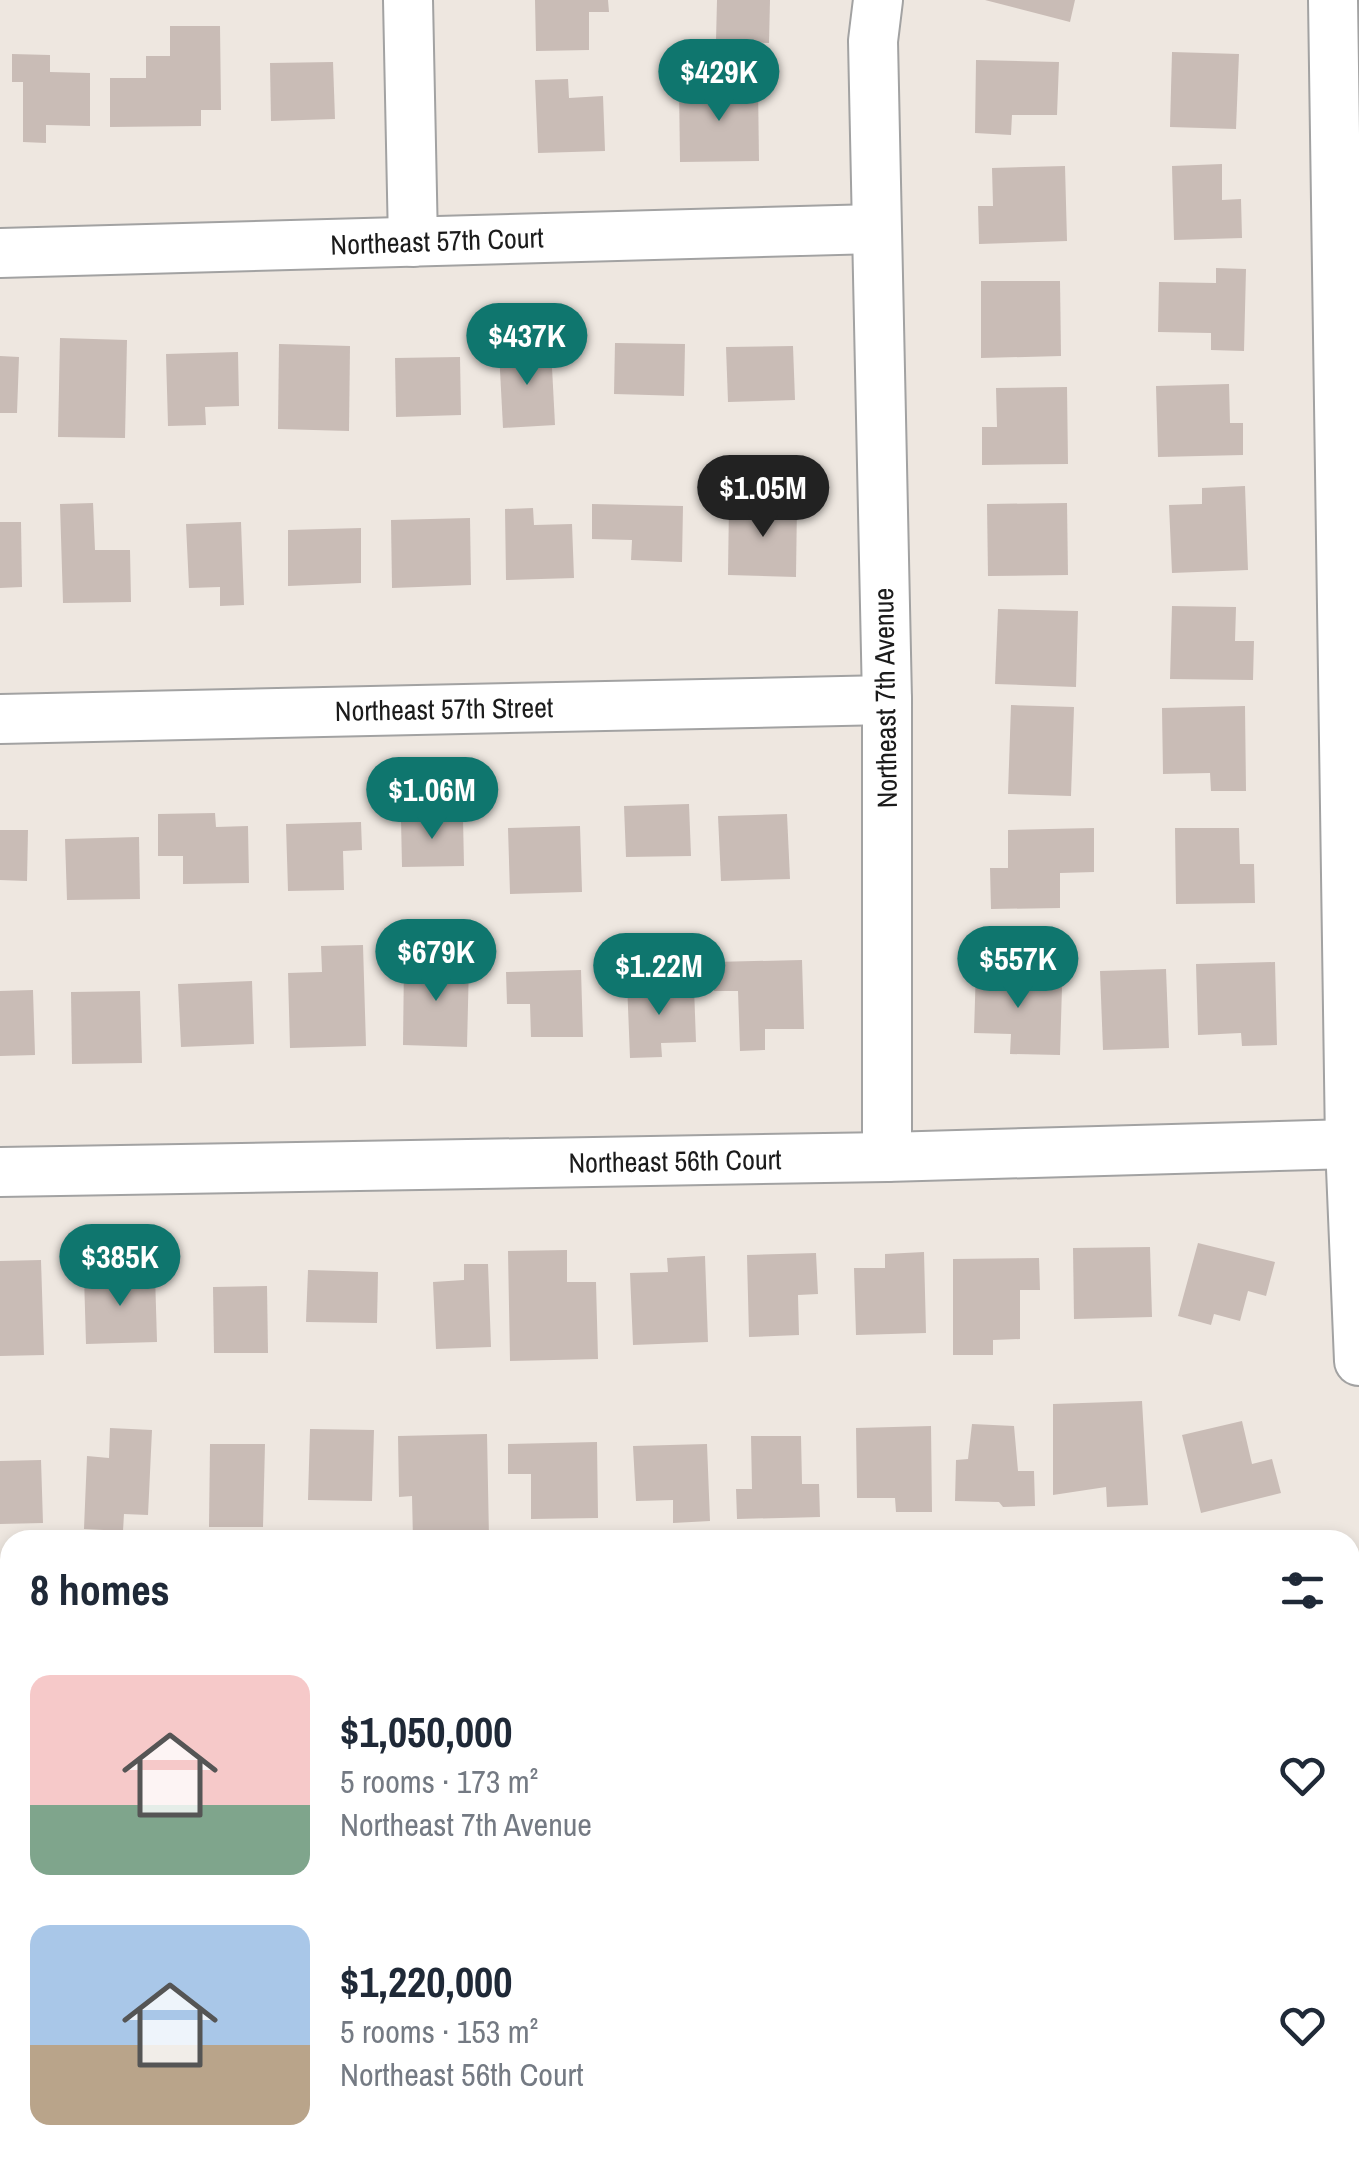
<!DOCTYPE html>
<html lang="en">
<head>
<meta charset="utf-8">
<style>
  body { margin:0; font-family:"Archivo Narrow",sans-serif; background:#f6f6f7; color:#1f2937; height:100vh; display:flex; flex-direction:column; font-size:38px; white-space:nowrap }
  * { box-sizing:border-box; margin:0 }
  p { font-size:32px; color:#747a83 }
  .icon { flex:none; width:55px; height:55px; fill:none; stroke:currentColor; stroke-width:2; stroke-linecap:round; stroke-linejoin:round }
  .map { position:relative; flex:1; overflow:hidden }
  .sheet { position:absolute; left:0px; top:1530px; width:1360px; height:642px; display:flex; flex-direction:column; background:#fff; border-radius:30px 30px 0 0; box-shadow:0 5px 15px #0003 }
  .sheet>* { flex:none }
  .price { position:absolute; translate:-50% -85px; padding:0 22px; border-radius:35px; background:#0f766e; color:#fff; font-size:32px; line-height:65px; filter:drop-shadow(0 2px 5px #0008) }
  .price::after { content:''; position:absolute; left:50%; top:60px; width:30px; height:22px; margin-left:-15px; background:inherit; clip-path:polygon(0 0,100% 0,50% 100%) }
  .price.on { background:#222; color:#fff }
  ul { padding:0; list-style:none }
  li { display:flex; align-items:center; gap:30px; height:250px; padding:0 30px }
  li span { display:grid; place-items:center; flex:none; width:280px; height:200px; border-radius:20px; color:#555 }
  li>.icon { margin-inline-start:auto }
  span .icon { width:120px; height:120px; fill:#fffc; stroke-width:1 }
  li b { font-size:42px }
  h2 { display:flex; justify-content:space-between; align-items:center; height:120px; padding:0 30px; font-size:42px }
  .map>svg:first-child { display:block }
  .building { fill:#c9bcb6 }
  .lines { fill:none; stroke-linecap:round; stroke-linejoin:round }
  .minor-casing { stroke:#a2a2a2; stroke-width:52 }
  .minor { stroke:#fff; stroke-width:48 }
  .labels { text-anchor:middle; stroke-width:10; stroke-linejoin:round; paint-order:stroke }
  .street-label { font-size:28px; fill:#1b1b1b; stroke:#fff }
</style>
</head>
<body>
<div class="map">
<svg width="1359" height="2171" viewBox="0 0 1359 2171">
  <rect width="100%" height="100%" fill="#eee7e0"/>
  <g class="building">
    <path d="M 535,0 L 608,0 L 609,12 L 589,12 L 589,50 L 536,51 Z"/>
    <path d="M 717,0 L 770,0 L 769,43 L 716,41 Z"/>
    <path d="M 985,0 L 1075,0 L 1070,22 Z"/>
    <path d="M 170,26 L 220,26 L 221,110 L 201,110 L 201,126 L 110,127 L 110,78 L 146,78 L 146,56 L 170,56 Z"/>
    <path d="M 1172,52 L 1239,54 L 1236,129 L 1170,127 Z"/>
    <path d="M 12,54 L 50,55 L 50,72 L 90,73 L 90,126 L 46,125 L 46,143 L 23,142 L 23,82 L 12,82 Z"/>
    <path d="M 976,60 L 1059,62 L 1057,115 L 1012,115 L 1011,135 L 975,133 Z"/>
    <path d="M 333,62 L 335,119 L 271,121 L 270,63 Z"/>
    <path d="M 568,79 L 569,98 L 603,96 L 605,151 L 538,153 L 535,80 Z"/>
    <path d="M 758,86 L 759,161 L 680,162 L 679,88 Z"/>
    <path d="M 1222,164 L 1222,200 L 1241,199 L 1242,238 L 1174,240 L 1172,166 Z"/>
    <path d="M 1065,166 L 1067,241 L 979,244 L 978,206 L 993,206 L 992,168 Z"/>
    <path d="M 1216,268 L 1246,269 L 1244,351 L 1211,350 L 1211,333 L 1158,332 L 1159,282 L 1216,283 Z"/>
    <path d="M 981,281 L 1060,281 L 1061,356 L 981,358 Z"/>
    <path d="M 60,338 L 127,340 L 125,438 L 58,437 Z"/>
    <path d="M 615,343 L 685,344 L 684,396 L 614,394 Z"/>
    <path d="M 279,344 L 350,346 L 349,431 L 278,429 Z"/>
    <path d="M 793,346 L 795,400 L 728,402 L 726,347 Z"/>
    <path d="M 551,348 L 555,425 L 503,428 L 499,351 Z"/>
    <path d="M 238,352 L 239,406 L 205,407 L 206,425 L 168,426 L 166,354 Z"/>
    <path d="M 0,356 L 19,357 L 17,413 L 0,413 Z"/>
    <path d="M 460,357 L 461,415 L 396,417 L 395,358 Z"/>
    <path d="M 1229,384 L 1230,423 L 1243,423 L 1243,455 L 1158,457 L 1156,386 Z"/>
    <path d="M 1067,387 L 1068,464 L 982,465 L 982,427 L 997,427 L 996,388 Z"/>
    <path d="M 1245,486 L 1248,570 L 1172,573 L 1169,505 L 1202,504 L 1202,488 Z"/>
    <path d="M 93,503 L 95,550 L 130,550 L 131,602 L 63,603 L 60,504 Z"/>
    <path d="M 729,503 L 797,504 L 796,577 L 728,575 Z"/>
    <path d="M 1067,503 L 1068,575 L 988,576 L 987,504 Z"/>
    <path d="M 592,504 L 683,506 L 682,562 L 631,560 L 632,540 L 592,539 Z"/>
    <path d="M 533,508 L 534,525 L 572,524 L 574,578 L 506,580 L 505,509 Z"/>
    <path d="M 470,518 L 471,585 L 392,588 L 391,520 Z"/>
    <path d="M 0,522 L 21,522 L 22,587 L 0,588 Z"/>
    <path d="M 241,522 L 244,605 L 220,606 L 220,587 L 189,588 L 186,524 Z"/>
    <path d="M 361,528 L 361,583 L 288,586 L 288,530 Z"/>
    <path d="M 1172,606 L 1236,607 L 1235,641 L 1254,641 L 1253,680 L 1170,679 Z"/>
    <path d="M 998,609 L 1078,611 L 1076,687 L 995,684 Z"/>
    <path d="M 1011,705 L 1074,707 L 1071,796 L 1008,794 Z"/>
    <path d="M 1245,706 L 1246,791 L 1211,791 L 1210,773 L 1163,774 L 1162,708 Z"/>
    <path d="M 689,804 L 691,856 L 626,857 L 624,806 Z"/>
    <path d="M 215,813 L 216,827 L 248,826 L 249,883 L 183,884 L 183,856 L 158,856 L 158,814 Z"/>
    <path d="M 787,814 L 790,879 L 721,881 L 718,816 Z"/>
    <path d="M 463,818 L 464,866 L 402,867 L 401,819 Z"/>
    <path d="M 361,822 L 362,850 L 343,851 L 344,890 L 288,891 L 286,824 Z"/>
    <path d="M 580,826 L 582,892 L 510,894 L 508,828 Z"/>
    <path d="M 1094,828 L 1094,872 L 1060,873 L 1060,908 L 991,909 L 990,868 L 1008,868 L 1008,830 Z"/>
    <path d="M 1175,828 L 1239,828 L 1240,864 L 1254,864 L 1255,903 L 1176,904 Z"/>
    <path d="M 0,830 L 28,830 L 27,881 L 0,880 Z"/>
    <path d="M 139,837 L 140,899 L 67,900 L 65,839 Z"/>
    <path d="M 363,945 L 366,1046 L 290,1048 L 288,973 L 322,972 L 321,946 Z"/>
    <path d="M 802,960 L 804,1029 L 765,1029 L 765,1050 L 740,1051 L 738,991 L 714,991 L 714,962 Z"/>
    <path d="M 404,962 L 469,963 L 467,1047 L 403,1045 Z"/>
    <path d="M 1275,962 L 1277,1045 L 1242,1046 L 1241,1033 L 1198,1035 L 1196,964 Z"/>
    <path d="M 976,967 L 1020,968 L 1019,986 L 1062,987 L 1060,1055 L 1010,1054 L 1011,1034 L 974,1033 Z"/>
    <path d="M 1166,969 L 1169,1048 L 1103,1050 L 1100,971 Z"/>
    <path d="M 581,970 L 583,1037 L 531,1037 L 530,1004 L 507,1004 L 506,972 Z"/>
    <path d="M 252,981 L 254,1044 L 181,1047 L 178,984 Z"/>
    <path d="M 627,982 L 653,982 L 654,988 L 694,987 L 696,1042 L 661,1043 L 662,1057 L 630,1058 Z"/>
    <path d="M 33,990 L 35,1055 L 0,1056 L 0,991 Z"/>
    <path d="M 140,991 L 142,1063 L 72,1064 L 71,992 Z"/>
    <path d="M 1198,1243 L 1275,1262 L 1266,1296 L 1248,1291 L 1240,1321 L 1214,1314 L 1211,1325 L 1178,1316 Z"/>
    <path d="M 1150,1247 L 1152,1317 L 1074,1319 L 1073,1248 Z"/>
    <path d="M 567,1250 L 567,1282 L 596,1282 L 598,1359 L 510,1361 L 508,1251 Z"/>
    <path d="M 924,1252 L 926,1333 L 856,1335 L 854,1268 L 885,1268 L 885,1254 Z"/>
    <path d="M 816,1253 L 818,1294 L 798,1295 L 799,1335 L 749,1337 L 747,1255 Z"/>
    <path d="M 705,1256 L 708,1342 L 633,1345 L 630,1273 L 668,1272 L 667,1258 Z"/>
    <path d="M 1039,1258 L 1040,1290 L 1020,1290 L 1020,1339 L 993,1340 L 993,1355 L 953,1355 L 953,1259 Z"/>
    <path d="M 41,1260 L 44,1355 L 0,1356 L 0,1261 Z"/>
    <path d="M 464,1264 L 488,1264 L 491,1347 L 436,1349 L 433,1282 L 464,1280 Z"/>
    <path d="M 308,1270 L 378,1272 L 377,1323 L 306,1322 Z"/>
    <path d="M 155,1274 L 157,1342 L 86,1344 L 84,1276 Z"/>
    <path d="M 267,1286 L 268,1353 L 214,1353 L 213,1287 Z"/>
    <path d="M 1142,1401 L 1148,1505 L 1107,1507 L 1106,1487 L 1053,1495 L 1053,1404 Z"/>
    <path d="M 1242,1421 L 1252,1464 L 1272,1459 L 1281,1493 L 1201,1513 L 1182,1435 Z"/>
    <path d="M 972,1424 L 1014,1426 L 1018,1471 L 1034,1471 L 1035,1506 L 1003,1507 L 999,1502 L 955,1501 L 956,1460 L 968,1459 Z"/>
    <path d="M 931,1426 L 932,1512 L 896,1512 L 895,1498 L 857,1498 L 856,1428 Z"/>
    <path d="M 110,1428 L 152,1430 L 148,1515 L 124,1514 L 123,1531 L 84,1529 L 87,1456 L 109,1458 Z"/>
    <path d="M 310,1429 L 374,1430 L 372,1501 L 308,1500 Z"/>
    <path d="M 487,1434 L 489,1538 L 413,1540 L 412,1496 L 399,1497 L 398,1436 Z"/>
    <path d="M 751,1436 L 801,1436 L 802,1484 L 819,1484 L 820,1517 L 737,1519 L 736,1489 L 752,1489 Z"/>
    <path d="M 597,1442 L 598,1518 L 531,1519 L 531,1474 L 508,1474 L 508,1444 Z"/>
    <path d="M 210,1444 L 265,1444 L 263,1527 L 209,1527 Z"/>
    <path d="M 707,1444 L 710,1521 L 673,1523 L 673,1500 L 636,1501 L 633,1446 Z"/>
    <path d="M 41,1460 L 43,1523 L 0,1524 L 0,1461 Z"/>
    <path d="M 10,1765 L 10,1841 L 0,1841 L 0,1766 Z"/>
    <rect x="1350" y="1864" width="9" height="272"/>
    <rect x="0" y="1901" width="10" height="90"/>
    <path d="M 857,2162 L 900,2162 L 900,2166 L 859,2167 Z"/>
  </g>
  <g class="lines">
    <g class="minor-casing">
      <g id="minor">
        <path d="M 408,0 L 413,242"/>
        <path d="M 878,0 L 873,41 L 887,700 L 887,1157"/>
        <path d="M 1333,0 L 1350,1144 L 1359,1361"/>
        <path d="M 0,253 L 875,229"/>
        <path d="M 0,719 L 887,700"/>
        <path d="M 0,1172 L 887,1157 L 1350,1144"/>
        <path d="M 1350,1625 L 1359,1625"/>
        <path d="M 0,1645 L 10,1645"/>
        <path d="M 0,2047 L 10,2047"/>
        <path d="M 408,2162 L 409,2171"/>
        <path d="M 97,2171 L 103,2162"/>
        <path d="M 586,2171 L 587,2162"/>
      </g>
    </g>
    <use href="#minor" class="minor"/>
  </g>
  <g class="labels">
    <g class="street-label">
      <text transform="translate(437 241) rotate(-2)" y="10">Northeast 57th Court</text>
      <text transform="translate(885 698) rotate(-91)" y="10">Northeast 7th Avenue</text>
      <text transform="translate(444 709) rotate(-1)" y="10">Northeast 57th Street</text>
      <text transform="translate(675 1161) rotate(-1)" y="10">Northeast 56th Court</text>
    </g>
  </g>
</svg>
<b class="price" style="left:719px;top:124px">$429K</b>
<b class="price" style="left:527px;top:388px">$437K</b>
<b class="price on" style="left:763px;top:540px">$1.05M</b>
<b class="price" style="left:432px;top:842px">$1.06M</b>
<b class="price" style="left:436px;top:1004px">$679K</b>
<b class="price" style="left:1018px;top:1011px">$557K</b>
<b class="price" style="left:659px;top:1018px">$1.22M</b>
<b class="price" style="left:120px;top:1309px">$385K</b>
<section class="sheet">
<h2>8 homes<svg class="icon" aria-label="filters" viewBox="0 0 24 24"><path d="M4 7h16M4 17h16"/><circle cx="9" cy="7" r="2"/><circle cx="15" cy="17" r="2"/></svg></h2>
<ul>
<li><span style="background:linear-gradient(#f6c9c9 65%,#7fa58c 0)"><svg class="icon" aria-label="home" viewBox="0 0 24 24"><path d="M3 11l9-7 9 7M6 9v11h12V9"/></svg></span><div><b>$1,050,000</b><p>5 rooms · 173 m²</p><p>Northeast 7th Avenue</p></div><svg class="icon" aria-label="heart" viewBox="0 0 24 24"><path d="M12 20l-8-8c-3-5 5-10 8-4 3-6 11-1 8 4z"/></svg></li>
<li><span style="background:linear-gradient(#a9c7e8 60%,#b9a48a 0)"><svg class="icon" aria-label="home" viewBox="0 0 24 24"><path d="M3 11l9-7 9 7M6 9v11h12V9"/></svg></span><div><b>$1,220,000</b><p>5 rooms · 153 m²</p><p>Northeast 56th Court</p></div><svg class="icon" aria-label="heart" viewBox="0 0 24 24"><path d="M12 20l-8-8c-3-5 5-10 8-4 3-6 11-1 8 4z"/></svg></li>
</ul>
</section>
</div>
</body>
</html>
